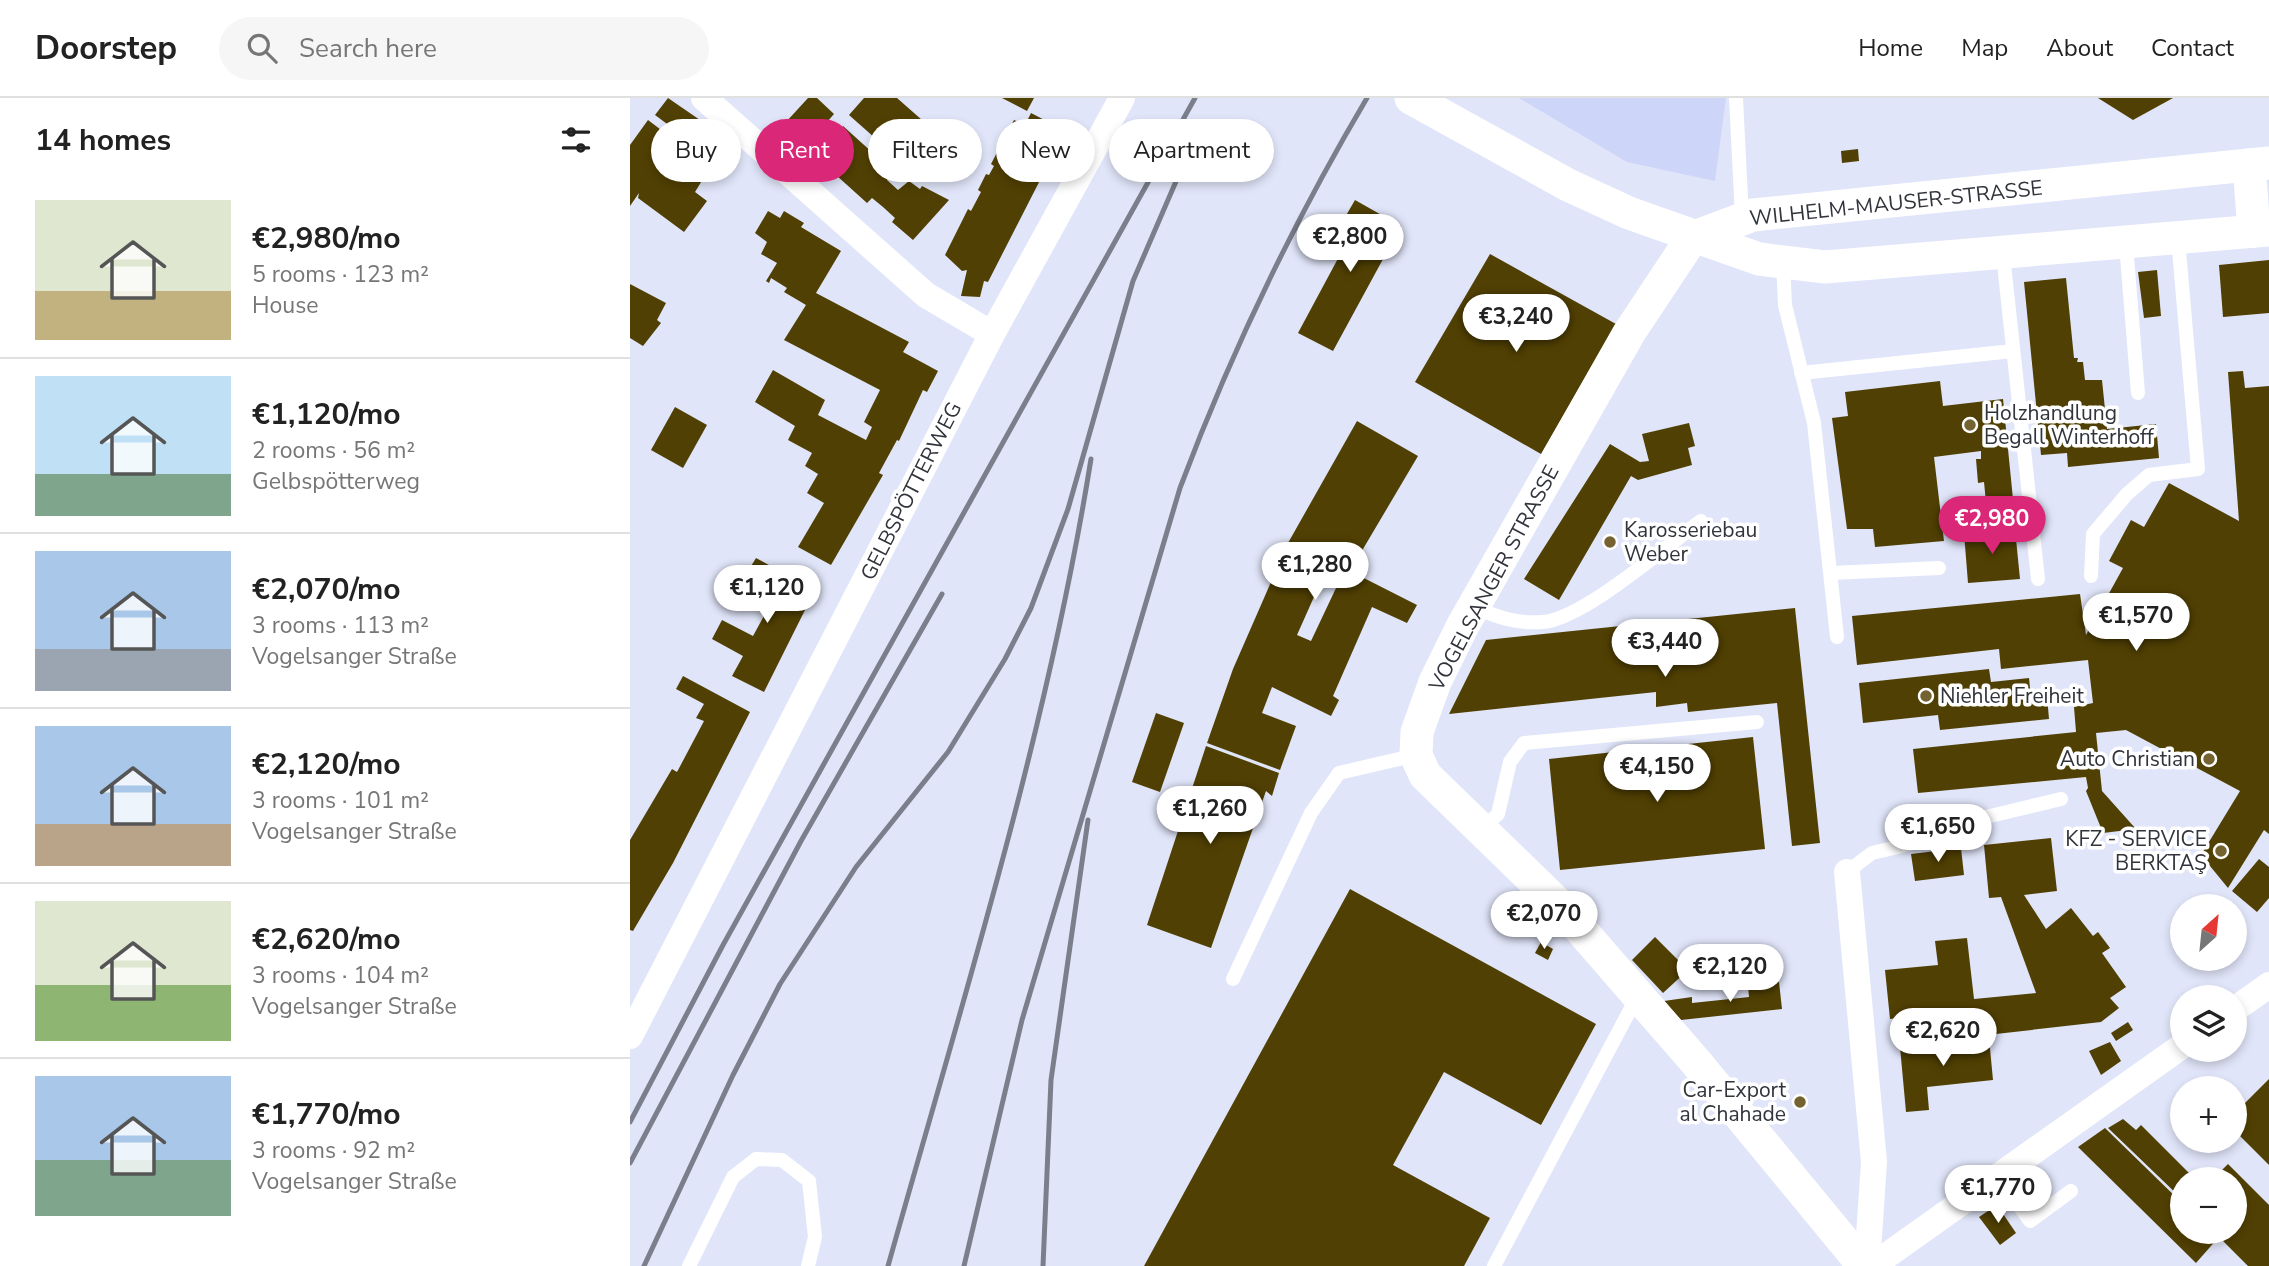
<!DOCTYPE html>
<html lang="en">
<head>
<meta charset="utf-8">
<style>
  body { margin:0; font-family:"Nunito Sans",sans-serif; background:#f6f6f6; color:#222; height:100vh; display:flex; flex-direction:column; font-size:26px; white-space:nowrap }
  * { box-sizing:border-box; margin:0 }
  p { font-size:23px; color:#767676 }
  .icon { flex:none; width:38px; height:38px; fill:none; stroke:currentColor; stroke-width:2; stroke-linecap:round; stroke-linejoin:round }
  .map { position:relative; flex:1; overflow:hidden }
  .side { display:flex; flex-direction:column; background:#fff; width:630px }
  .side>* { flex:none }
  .guide { position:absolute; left:21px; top:21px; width:665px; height:63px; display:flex; gap:14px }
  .needle { width:46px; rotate:27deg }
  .fabs { position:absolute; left:1540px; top:796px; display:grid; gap:14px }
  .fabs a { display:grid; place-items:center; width:77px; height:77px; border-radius:50%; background:#fff; box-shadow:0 4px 10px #0003; font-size:35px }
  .price { position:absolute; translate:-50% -60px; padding:0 16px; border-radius:24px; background:#fff; color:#222; font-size:23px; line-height:46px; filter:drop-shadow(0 2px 4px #0008) }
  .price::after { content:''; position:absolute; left:50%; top:42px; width:21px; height:16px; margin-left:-10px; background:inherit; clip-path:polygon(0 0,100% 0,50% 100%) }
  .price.active { background:#db2777; color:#fff }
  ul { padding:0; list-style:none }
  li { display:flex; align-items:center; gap:21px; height:175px; padding:0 35px }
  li+li { border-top:2px solid #e0e0e0 }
  li span { display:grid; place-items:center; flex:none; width:196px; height:140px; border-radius:0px; color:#555 }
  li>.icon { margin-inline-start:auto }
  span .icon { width:84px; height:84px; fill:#fffc; stroke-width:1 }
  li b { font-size:30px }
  h2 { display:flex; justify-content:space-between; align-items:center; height:84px; padding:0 35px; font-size:30px }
  .pill { padding:0 24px; border-radius:32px; background:#fff; box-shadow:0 4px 10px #0003; font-size:24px; line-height:63px }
  .pill.active { background:#db2777; color:#fff }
  header { display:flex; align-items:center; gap:42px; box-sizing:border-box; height:98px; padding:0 35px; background:#fff; border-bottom:2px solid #e0e0e0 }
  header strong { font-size:33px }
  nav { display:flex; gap:38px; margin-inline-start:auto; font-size:24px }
  .search { width:490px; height:63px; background:#f6f6f6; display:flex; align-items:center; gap:18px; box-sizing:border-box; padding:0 24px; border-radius:38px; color:#767676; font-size:26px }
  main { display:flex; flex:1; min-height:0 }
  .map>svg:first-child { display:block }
  .green { fill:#cdd5f9 }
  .building { fill:#514003; fill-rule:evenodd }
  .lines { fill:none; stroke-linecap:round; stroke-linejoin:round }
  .service { stroke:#fff; stroke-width:14 }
  .minor { stroke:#fff; stroke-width:26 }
  .tertiary { stroke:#fff; stroke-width:33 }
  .rail { stroke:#7b7e8b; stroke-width:5 }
  .poi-dot { fill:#746331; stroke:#fff; stroke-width:2.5 }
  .labels { text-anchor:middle; stroke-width:7; stroke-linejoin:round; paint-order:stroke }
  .street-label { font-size:21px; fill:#32343c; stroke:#fff }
  .poi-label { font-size:21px; fill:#32343c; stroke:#fff; text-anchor:start }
</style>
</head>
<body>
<header>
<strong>Doorstep</strong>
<div class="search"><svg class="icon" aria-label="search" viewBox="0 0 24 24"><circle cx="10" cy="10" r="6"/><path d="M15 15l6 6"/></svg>Search here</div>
<nav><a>Home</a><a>Map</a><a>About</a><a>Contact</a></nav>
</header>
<main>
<section class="side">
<h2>14 homes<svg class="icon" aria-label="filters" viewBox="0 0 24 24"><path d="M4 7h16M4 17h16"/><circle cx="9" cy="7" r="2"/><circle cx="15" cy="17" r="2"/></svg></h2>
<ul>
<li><span style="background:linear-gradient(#dfe7d0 65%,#c2b280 0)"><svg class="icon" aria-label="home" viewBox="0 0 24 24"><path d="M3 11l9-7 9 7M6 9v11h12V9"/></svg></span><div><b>€2,980/mo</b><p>5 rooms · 123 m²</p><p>House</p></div></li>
<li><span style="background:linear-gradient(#bfe0f5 70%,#7fa58c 0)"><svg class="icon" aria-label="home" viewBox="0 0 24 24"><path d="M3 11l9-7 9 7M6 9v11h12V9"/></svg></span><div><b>€1,120/mo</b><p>2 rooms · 56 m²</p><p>Gelbspötterweg</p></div></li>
<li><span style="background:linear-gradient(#a9c7e8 70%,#9aa5b1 0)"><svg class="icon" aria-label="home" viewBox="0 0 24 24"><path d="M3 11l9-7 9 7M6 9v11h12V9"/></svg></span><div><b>€2,070/mo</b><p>3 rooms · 113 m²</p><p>Vogelsanger Straße</p></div></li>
<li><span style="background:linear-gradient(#a9c7e8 70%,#b9a48a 0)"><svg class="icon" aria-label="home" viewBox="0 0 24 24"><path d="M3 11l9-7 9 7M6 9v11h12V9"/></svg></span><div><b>€2,120/mo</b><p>3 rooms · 101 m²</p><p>Vogelsanger Straße</p></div></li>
<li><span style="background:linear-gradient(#dfe7d0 60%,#8fb573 0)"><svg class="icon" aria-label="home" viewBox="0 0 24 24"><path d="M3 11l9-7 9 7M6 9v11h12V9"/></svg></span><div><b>€2,620/mo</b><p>3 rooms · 104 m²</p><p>Vogelsanger Straße</p></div></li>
<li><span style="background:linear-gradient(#a9c7e8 60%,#7fa58c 0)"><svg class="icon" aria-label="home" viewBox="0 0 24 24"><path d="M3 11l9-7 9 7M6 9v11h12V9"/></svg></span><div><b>€1,770/mo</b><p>3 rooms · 92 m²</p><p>Vogelsanger Straße</p></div></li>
</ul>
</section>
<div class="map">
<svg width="1639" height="1168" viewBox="0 0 1639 1168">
  <rect width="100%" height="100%" fill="#e0e5f9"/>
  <path class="green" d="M 889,0 L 1096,0 L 1085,83 L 997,64 Z"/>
  <g class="building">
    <path d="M 38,0 L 70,22 L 56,40 L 25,17 Z"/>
    <path d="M 178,0 L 187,0 L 204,16 L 197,24 L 209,34 L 213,28 L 264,74 L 257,82 L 268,92 L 279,83 L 290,91 L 292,88 L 319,102 L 283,142 L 262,124 L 265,120 L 253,109 L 242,100 L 237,105 L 186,59 L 190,54 L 156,24 Z"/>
    <path d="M 234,0 L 267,0 L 292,22 L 263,56 L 219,17 Z"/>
    <path d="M 372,0 L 404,0 L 397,13 Z"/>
    <path d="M 1468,0 L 1543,0 L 1503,22 Z"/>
    <path d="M 401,15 L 428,29 L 422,41 L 429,45 L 358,184 L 354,183 L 350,199 L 331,198 L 337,172 L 332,173 L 315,157 L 338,111 L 341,113 L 351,94 L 348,92 L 356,76 L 359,77 L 364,68 L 361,66 L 384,22 L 395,27 Z"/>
    <path d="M 18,22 L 63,56 L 58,64 L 76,76 L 65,94 L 77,103 L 54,134 L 8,100 L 9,95 L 0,108 L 0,47 Z"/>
    <path d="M 1228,51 L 1229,63 L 1212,65 L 1211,53 Z"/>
    <path d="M 725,102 L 771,128 L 703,253 L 668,235 L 719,140 L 707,133 Z"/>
    <path d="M 138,113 L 150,120 L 154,113 L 174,125 L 171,129 L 211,153 L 186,195 L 279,244 L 273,254 L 308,273 L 297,294 L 293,292 L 269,343 L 267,342 L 249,375 L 253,377 L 201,467 L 168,449 L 194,405 L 177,395 L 188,376 L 175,368 L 182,355 L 158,342 L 165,328 L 125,304 L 143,272 L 195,302 L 188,317 L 236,342 L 242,329 L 234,324 L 250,292 L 154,242 L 176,207 L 154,194 L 157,190 L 141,180 L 139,185 L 136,183 L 147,165 L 131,156 L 137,144 L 125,135 Z"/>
    <path d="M 860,156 L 986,226 L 911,356 L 785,284 Z"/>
    <path d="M 1639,162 L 1639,215 L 1593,219 L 1589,167 Z"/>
    <path d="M 1527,172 L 1531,218 L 1514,220 L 1508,174 Z"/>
    <path d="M 1436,180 L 1444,260 L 1448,260 L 1447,264 L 1453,264 L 1455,282 L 1472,282 L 1477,331 L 1526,326 L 1529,360 L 1438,369 L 1437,355 L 1411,357 L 1394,184 Z"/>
    <path d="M 0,186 L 36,205 L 27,222 L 31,225 L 13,248 L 0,240 Z"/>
    <path d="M 1613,273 L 1615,290 L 1639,288 L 1639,736 L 1634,732 L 1598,790 L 1571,757 L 1610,693 L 1496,632 L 1466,635 L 1472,693 L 1506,731 L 1473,735 L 1456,693 L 1458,690 L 1456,679 L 1288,695 L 1283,651 L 1446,634 L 1444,609 L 1463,605 L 1458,562 L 1371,571 L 1369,551 L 1227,567 L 1222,518 L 1450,496 L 1456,537 L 1493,470 L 1479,463 L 1501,422 L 1514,429 L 1539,385 L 1609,423 L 1598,274 Z"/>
    <path d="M 1310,283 L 1313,308 L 1373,301 L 1385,421 L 1358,425 L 1354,384 L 1348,385 L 1346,361 L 1351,361 L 1351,353 L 1304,359 L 1314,443 L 1245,449 L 1243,431 L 1217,431 L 1202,320 L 1218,318 L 1215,294 Z"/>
    <path d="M 45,309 L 77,327 L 53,370 L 21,352 Z"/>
    <path d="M 727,323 L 788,358 L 720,473 L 787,507 L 777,525 L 742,509 L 703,598 L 709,602 L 701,618 L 642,589 L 632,615 L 666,628 L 650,672 L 577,645 L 603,571 L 658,445 ZM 700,463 L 715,471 L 681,543 L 667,537 Z"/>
    <path d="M 1059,325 L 1065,348 L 1058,350 L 1062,367 L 1008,382 L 1001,378 L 929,502 L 894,481 L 980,346 L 1010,364 L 1019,363 L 1012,336 Z"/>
    <path d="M 1385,431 L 1390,481 L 1338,485 L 1334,435 Z"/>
    <path d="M 126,460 L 185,492 L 134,594 L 102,578 L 113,558 L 82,541 L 92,522 L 123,538 L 143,501 L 112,483 Z"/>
    <path d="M 1165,510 L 1190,745 L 1162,748 L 1147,605 L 1058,614 L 1057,605 L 1026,609 L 1026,594 L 819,616 L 856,542 Z"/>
    <path d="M 1359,571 L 1361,584 L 1399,580 L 1401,600 L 1417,598 L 1419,621 L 1310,632 L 1308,617 L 1233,625 L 1229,585 Z"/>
    <path d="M 53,578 L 120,614 L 43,765 L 3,833 L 0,832 L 0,742 L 42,671 L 47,674 L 74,623 L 66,620 L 74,606 L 46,591 Z"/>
    <path d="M 526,615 L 554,625 L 530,694 L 502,684 Z"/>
    <path d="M 1123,639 L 1135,751 L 930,772 L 919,661 Z"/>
    <path d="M 576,648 L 649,675 L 642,698 L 636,693 L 581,850 L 517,827 Z"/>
    <path d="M 1421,740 L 1427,793 L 1394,797 L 1416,831 L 1441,810 L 1463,838 L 1468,834 L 1480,850 L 1472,855 L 1496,889 L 1480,900 L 1489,910 L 1471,924 L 1348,938 L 1345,910 L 1260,921 L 1255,872 L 1308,867 L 1305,843 L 1337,840 L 1344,901 L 1406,895 L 1371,799 L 1359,800 L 1354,747 Z"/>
    <path d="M 1331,750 L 1334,777 L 1285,783 L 1281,756 Z"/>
    <path d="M 1629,761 L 1639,769 L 1639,800 L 1627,814 L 1602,793 Z"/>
    <path d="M 720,791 L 966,926 L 911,1027 L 814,974 L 763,1067 L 860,1120 L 834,1168 L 514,1168 Z"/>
    <path d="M 1025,839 L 1058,872 L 1033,895 L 1002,862 Z"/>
    <path d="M 911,844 L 923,851 L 918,862 L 905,855 Z"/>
    <path d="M 1149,884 L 1152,911 L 1051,922 L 1034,903 L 1062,899 L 1062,905 L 1119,899 L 1118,888 Z"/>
    <path d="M 1498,924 L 1503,932 L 1486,943 L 1481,935 Z"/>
    <path d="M 1359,940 L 1363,982 L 1297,989 L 1299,1012 L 1276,1014 L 1270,949 Z"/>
    <path d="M 1480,944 L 1491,963 L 1471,977 L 1459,953 Z"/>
    <path d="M 1639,981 L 1639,1067 L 1605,1033 L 1605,1015 Z"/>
    <path d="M 1493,1021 L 1506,1032 L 1511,1027 L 1566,1082 L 1552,1082 L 1552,1101 L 1478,1030 Z"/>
    <path d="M 1475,1030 L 1552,1105 L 1552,1134 L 1582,1134 L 1588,1140 L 1566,1165 L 1448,1049 Z"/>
    <path d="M 1598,1066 L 1639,1107 L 1639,1168 L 1618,1168 L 1584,1134 L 1605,1134 L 1605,1082 L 1582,1082 Z"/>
    <path d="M 1367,1107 L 1386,1135 L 1370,1147 L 1349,1119 Z"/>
  </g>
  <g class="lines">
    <g class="service">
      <path d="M 1106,0 L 1112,120"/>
      <path d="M 1496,146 L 1508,295"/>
      <path d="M 1373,157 L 1408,481"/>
      <path d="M 1153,164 L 1155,207 L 1184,325 L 1207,539"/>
      <path d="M 1171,275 L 1383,253"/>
      <path d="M 1202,475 L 1309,470"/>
      <path d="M 1461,478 L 1463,436 L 1497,396 L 1519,377 L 1568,371 L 1548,141"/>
      <path d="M 844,509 C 867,519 886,526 912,524 C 952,522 1036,448 1071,423"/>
      <path d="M 851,732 L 868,716 L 880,664 L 894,645 L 1127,624"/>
      <path d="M 1217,774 L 1242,755 L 1323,736 L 1356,719 L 1431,701"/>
      <path d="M 603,881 L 681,715 L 709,675 L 786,657"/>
      <path d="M 1368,1079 L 1400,1123 L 1441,1093"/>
      <path d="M 59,1168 L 103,1079 L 126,1061 L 152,1062 L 179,1083 L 185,1139 L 178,1168"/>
      <path d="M 864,1168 L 1008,897"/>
    </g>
    <g class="minor">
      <path d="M 74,0 L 296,197 L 362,236"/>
      <path d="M 1217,774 L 1244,1064 L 1237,1168"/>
      <path d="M 1605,911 L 1639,887"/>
      <path d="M 0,938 L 362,236 L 492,0"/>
      <path d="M 1242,1168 L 1552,948"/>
    </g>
    <g class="tertiary">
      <path d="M 781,0 L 938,87 L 999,115 L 1129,161 L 1195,169 L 1639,132"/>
      <path d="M 1619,67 L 1624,133"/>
      <path d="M 1062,140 L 999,235 L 832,529 L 805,584 L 787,634 L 786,657 L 795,677 L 931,809 L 1065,963 L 1234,1168"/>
      <path d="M 1062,140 L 1123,117 L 1639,65"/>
    </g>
    <g class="rail">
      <path d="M 0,1024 L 93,847 L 565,0"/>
      <path d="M 0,1065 L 171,743 L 312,496"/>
      <path d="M 14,1168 L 103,977 L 150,886 L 226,769 L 318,654 L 375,561 L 401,510 L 438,411 L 503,183 L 563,44"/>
      <path d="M 258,1168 C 333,901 417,635 461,361"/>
      <path d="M 334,1168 L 392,922 L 550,390 C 601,254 663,125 737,0"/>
      <path d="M 413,1168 L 421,982 L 458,722"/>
    </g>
  </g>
  <g class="poi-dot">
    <circle cx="1340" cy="327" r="7"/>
    <circle cx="980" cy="444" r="7"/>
    <circle cx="1296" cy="598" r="7"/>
    <circle cx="1579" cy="661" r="7"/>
    <circle cx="1591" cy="753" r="7"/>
    <circle cx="1170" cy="1004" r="7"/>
  </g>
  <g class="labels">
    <g class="street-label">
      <text transform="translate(1266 105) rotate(-6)" y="7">WILHELM-MAUSER-STRASSE</text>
      <text transform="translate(281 393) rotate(-63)" y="7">GELBSPÖTTERWEG</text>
      <text transform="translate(864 480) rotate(-62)" y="7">VOGELSANGER STRASSE</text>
    </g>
    <g class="poi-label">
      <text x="1354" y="322">Holzhandlung<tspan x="1354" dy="24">Begall Winterhoff</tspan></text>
      <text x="994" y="439">Karosseriebau<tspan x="994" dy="24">Weber</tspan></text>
      <text x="1310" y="605">Niehler Freiheit</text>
      <text x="1565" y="668" text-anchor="end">Auto Christian</text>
      <text x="1577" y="748" text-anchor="end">KFZ - SERVICE<tspan x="1577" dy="24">BERKTAŞ</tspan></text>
      <text x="1156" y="999" text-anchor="end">Car-Export<tspan x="1156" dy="24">al Chahade</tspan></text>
    </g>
  </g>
</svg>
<div class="fabs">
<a><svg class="needle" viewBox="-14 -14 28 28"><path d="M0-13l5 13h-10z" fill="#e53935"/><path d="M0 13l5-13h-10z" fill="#767676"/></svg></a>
<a><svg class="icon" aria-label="layers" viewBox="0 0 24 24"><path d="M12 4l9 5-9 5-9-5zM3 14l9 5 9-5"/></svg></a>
<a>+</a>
<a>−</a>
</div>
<b class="price" style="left:720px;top:176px">€2,800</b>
<b class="price" style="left:886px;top:256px">€3,240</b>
<b class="price active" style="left:1362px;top:458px">€2,980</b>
<b class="price" style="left:685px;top:504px">€1,280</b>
<b class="price" style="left:137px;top:527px">€1,120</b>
<b class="price" style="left:1506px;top:555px">€1,570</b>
<b class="price" style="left:1035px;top:581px">€3,440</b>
<b class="price" style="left:1027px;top:706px">€4,150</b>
<b class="price" style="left:580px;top:748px">€1,260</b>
<b class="price" style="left:1308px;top:766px">€1,650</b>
<b class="price" style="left:914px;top:853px">€2,070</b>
<b class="price" style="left:1100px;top:906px">€2,120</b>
<b class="price" style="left:1313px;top:970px">€2,620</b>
<b class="price" style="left:1368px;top:1127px">€1,770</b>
<div class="guide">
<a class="pill">Buy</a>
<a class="pill active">Rent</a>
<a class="pill">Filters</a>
<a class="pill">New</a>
<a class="pill">Apartment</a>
</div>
</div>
</main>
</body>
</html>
